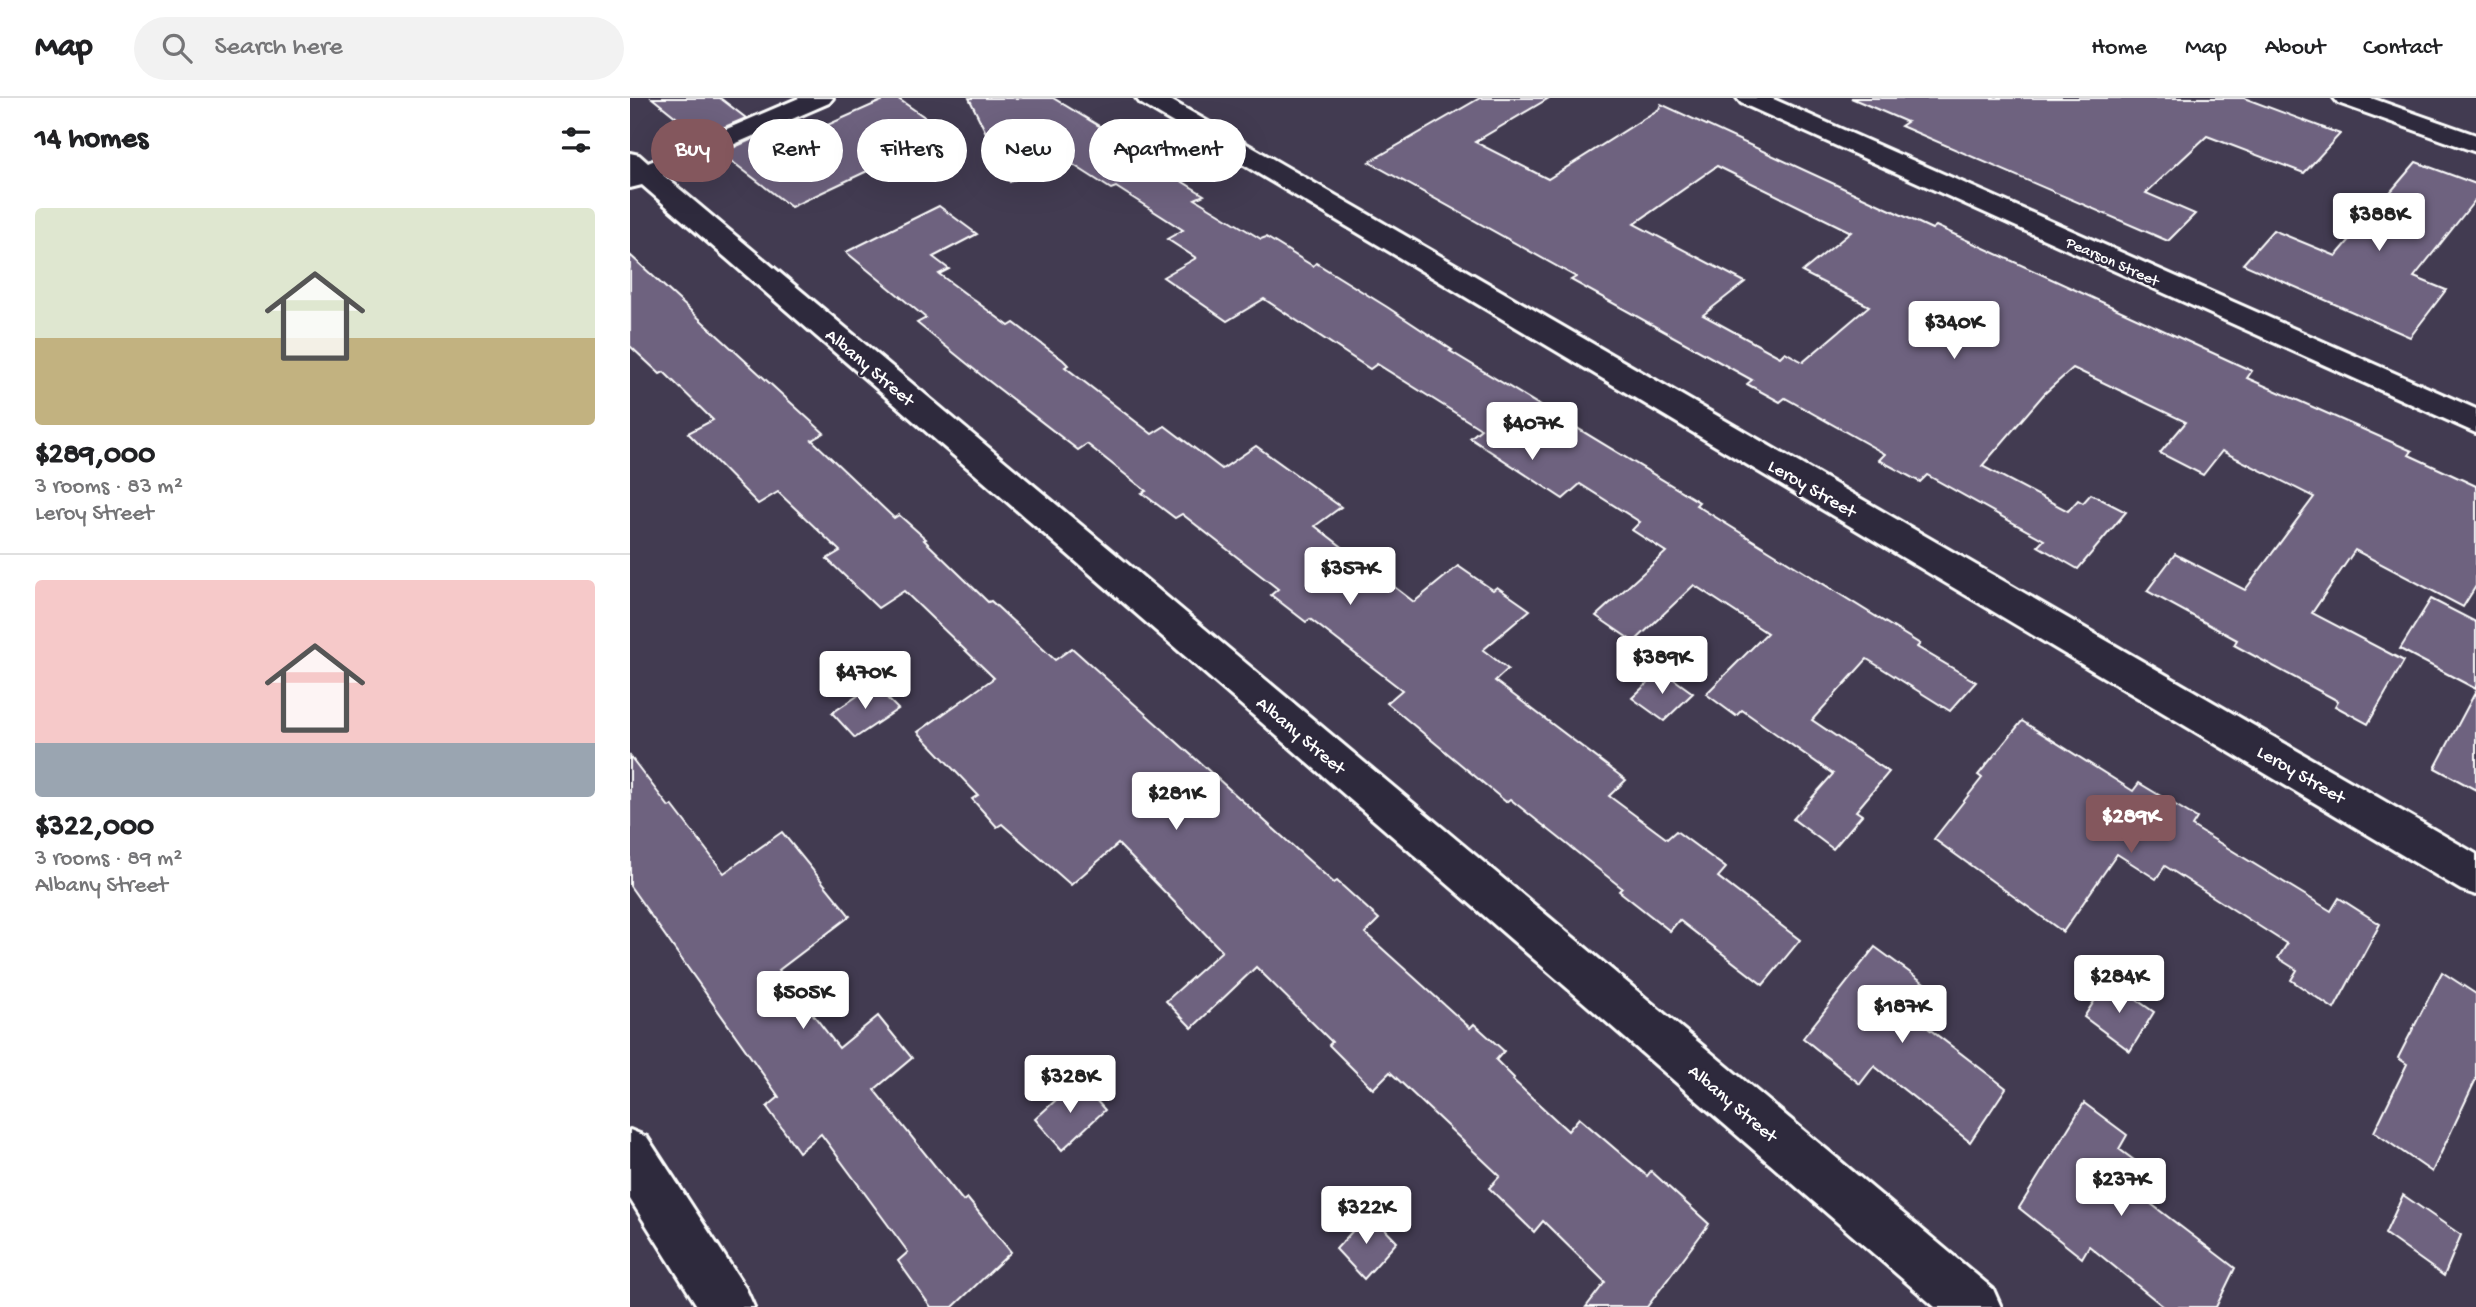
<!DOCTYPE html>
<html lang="en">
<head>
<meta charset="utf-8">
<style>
  body { margin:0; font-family:"Gochi Hand",sans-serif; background:#f2f2f2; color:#202124; height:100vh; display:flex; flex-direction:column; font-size:26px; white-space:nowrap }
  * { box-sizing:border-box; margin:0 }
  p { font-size:23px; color:#757577 }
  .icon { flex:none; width:38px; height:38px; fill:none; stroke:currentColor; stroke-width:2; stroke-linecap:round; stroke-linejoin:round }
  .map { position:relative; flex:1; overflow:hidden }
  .sheet { display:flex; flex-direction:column; background:#fff; width:630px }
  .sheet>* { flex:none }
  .top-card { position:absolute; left:21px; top:21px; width:665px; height:63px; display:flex; gap:14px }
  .price { position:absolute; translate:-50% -60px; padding:0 16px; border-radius:7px; background:#fff; color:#222; font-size:23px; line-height:46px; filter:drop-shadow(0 2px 4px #0008) }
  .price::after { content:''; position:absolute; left:50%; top:42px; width:21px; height:16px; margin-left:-10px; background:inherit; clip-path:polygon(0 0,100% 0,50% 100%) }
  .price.current { background:#84575d; color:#fff }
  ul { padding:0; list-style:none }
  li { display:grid; align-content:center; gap:14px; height:371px; padding:0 35px }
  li+li { border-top:2px solid #e0e0e0 }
  li span { display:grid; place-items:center; height:217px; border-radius:7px; color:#555 }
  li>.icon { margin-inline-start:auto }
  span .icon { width:126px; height:126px; fill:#fffc; stroke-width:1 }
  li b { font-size:30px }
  h2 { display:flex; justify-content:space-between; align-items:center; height:84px; padding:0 35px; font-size:30px }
  .pill { padding:0 24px; border-radius:32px; background:#fff; box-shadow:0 7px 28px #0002; font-size:24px; line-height:63px }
  .pill.current { background:#84575d; color:#fff }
  header { display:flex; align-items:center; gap:42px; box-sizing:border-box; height:98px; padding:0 35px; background:#fff; border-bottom:2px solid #e0e0e0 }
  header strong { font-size:33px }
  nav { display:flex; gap:38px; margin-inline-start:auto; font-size:24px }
  .search { width:490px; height:63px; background:#f2f2f2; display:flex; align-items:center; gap:18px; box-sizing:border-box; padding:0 24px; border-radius:38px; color:#757577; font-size:26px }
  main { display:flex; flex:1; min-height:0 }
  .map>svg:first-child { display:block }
  .building { fill:#6e627f; stroke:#fff; stroke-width:2; fill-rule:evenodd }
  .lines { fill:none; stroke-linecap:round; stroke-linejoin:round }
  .minor-casing { stroke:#fff; stroke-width:6 }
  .minor { fill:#2f2a3d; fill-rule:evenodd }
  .labels { text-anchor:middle; stroke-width:5; stroke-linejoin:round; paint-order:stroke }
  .far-street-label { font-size:16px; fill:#fff; stroke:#2f2a3d }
  .street-label { font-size:19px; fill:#fff; stroke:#2f2a3d }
</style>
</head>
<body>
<header>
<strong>Map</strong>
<div class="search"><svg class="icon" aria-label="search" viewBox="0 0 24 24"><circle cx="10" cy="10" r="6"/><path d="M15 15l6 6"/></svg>Search here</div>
<nav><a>Home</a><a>Map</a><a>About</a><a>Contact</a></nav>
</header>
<main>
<section class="sheet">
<h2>14 homes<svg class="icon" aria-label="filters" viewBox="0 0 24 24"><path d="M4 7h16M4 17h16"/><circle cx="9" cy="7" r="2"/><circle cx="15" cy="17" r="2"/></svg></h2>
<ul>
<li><span style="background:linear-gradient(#dfe7d0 60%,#c2b280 0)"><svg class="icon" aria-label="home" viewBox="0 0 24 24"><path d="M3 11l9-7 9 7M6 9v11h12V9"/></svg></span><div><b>$289,000</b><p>3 rooms · 83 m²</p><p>Leroy Street</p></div></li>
<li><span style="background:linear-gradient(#f6c9c9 75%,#9aa5b1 0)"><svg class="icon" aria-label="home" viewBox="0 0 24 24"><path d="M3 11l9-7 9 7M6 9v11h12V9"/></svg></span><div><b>$322,000</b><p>3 rooms · 89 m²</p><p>Albany Street</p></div></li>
</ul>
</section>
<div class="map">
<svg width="1846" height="1209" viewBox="0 0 1846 1209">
  <rect width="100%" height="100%" fill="#423b51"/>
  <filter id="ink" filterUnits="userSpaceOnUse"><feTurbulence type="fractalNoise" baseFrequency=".0143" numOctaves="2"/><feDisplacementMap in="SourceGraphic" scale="14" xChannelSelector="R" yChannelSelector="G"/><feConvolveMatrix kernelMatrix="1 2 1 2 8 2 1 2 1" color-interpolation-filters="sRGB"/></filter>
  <g filter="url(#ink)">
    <g class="building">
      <path d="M 22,0 L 90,0 L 116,20 L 71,39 Z"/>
      <path d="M 258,0 L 267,0 L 318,35 L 161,109 L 91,55 L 136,35 L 155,46 Z"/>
      <path d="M 339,0 L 423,0 L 520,59 L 516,61 L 574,97 L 565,101 L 631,141 L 636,139 L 683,168 L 686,165 L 757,209 L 822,252 L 820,253 L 1069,404 L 1066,407 L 1290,546 L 1287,549 L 1346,584 L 1320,613 L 1237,561 L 1182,622 L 1259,674 L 1226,713 L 1232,717 L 1203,751 L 1163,721 L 1203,676 L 1112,612 L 1106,618 L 1076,596 L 1137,535 L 1064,487 L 1004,544 L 966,518 L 1036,454 L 1002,432 L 1010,424 L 950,386 L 933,401 L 840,340 L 851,331 L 747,266 L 740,271 L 634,201 L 597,223 L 533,179 L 566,160 L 537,141 L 553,132 L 486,89 L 481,91 L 442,66 L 437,68 L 426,61 L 380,84 Z"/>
      <path d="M 850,0 L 919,0 L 845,44 L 918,81 L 1029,11 L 1031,6 L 1302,131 L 1306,128 L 1622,273 L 1617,280 L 1782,353 L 1779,357 L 1846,388 L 1846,488 L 1833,509 L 1725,452 L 1682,515 L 1774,563 L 1738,626 L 1705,608 L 1708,603 L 1604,547 L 1607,542 L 1517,493 L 1545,456 L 1615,492 L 1684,399 L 1592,353 L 1573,377 L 1530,355 L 1556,324 L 1443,270 L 1414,296 L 1352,368 L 1438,413 L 1448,402 L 1453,405 L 1461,396 L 1496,414 L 1448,471 L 1408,448 L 1414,442 L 1297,377 L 1290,384 L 1249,362 L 1255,356 L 1155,300 L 1150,304 L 1117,286 L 1122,282 L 941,182 L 946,179 L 739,64 ZM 1087,68 L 1221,134 L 1172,174 L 1239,208 L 1173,264 L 1155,254 L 1150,259 L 1073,217 L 1115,184 L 1004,126 Z"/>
      <path d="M 1221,0 L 1614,0 L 1710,36 L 1674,75 L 1577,38 L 1516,95 L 1565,116 L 1538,143 L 1271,28 L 1277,24 Z"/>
      <path d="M 1786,64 L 1846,86 L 1846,101 L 1784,179 L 1816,192 L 1780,239 L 1613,166 L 1643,132 L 1706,158 Z"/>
      <path d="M 309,108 L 347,136 L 303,159 L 319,171 L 309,176 L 379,228 L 384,225 L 433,262 L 438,267 L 435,269 L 522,336 L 535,328 L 592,371 L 626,348 L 711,409 L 685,428 L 784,504 L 828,468 L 863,492 L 867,489 L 900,512 L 853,552 L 878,571 L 865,583 L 996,682 L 979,698 L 1037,741 L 1046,733 L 1096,770 L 1088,779 L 1170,842 L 1133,887 L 1049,822 L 1040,833 L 989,793 L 992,790 L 880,701 L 876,704 L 757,605 L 772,592 L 680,521 L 676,524 L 641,497 L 648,491 L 552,416 L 545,420 L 512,395 L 516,393 L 457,346 L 448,352 L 351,277 L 287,225 L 296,220 L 216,154 Z"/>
      <path d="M 0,157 L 194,335 L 182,342 L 264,420 L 269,417 L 296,441 L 294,442 L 358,504 L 361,503 L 425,562 L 442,550 L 704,785 L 707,783 L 749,821 L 735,835 L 840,930 L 844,926 L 874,953 L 866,962 L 884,980 L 883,982 L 938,1033 L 949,1020 L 1017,1078 L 1021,1073 L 1079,1126 L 1017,1209 L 956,1209 L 975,1184 L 913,1123 L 904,1134 L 859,1090 L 870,1078 L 760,974 L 743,991 L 699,947 L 702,944 L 626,869 L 562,930 L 536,903 L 592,853 L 488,746 L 441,787 L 372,726 L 367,729 L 342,701 L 348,697 L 288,634 L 364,580 L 274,493 L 248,510 L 197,461 L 210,453 L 148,394 L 128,406 L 58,335 L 83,322 L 34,274 L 30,276 L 0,248 Z"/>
      <path d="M 1801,501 L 1846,524 L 1846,591 L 1770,551 Z"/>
      <path d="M 1031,572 L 1063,595 L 1034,623 L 1002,600 Z"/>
      <path d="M 244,587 L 268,611 L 225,640 L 202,615 Z"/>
      <path d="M 1846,593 L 1846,692 L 1805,670 Z"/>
      <path d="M 1392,623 L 1503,693 L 1509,685 L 1567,720 L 1562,728 L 1701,813 L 1709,800 L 1750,826 L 1704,911 L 1661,882 L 1667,872 L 1648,860 L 1657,846 L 1535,768 L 1526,781 L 1487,756 L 1433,834 L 1304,741 L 1352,680 L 1348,677 Z"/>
      <path d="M 0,658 L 39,709 L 42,707 L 94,775 L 152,734 L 220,818 L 149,872 L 209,950 L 248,918 L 282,960 L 244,992 L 333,1103 L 337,1100 L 381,1154 L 323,1209 L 301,1209 L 268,1163 L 278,1154 L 191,1036 L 169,1054 L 137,1009 L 149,999 L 0,788 Z"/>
      <path d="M 1245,849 L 1301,890 L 1281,917 L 1376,990 L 1340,1044 L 1244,968 L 1230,986 L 1173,940 Z"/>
      <path d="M 1812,874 L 1846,896 L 1846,981 L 1802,1074 L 1744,1034 L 1777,966 L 1768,960 Z"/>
      <path d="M 1478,882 L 1524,914 L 1500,953 L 1454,919 Z"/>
      <path d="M 448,982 L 475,1012 L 432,1052 L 405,1021 Z"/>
      <path d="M 1454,1005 L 1497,1037 L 1489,1051 L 1508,1065 L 1495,1086 L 1605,1170 L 1586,1209 L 1534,1209 L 1459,1148 L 1452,1160 L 1389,1110 Z"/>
      <path d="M 1773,1097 L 1831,1137 L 1814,1178 L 1755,1136 Z"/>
      <path d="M 739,1115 L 767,1144 L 734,1181 L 706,1151 Z"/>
    </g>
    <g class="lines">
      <g class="minor-casing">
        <g id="minor">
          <path d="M 169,0 L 203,0 L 199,5 L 33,77 L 1363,1191 L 1371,1209 L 1305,1209 L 12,87 L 0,90 L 0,55 L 9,57 L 18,65 Z"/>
          <path d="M 506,0 L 537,0 L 1846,756 L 1846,797 L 1831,792 L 510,5 Z"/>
          <path d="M 1107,0 L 1141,0 L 1846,311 L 1846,335 L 1111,5 Z"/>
          <path d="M 1704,0 L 1741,0 L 1846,37 L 1846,54 L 1708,5 Z"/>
          <path d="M 0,1032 L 17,1039 L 116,1191 L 124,1209 L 68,1209 L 0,1101 Z"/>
        </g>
      </g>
      <use href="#minor" class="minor"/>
    </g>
  </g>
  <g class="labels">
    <g class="far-street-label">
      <text transform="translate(1483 162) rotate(24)" y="6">Pearson Street</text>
    </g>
    <g class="street-label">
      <text transform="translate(241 268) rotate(40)" y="7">Albany Street</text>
      <text transform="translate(1183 389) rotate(30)" y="7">Leroy Street</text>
      <text transform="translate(672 636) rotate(40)" y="7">Albany Street</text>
      <text transform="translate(1672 675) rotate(30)" y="7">Leroy Street</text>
      <text transform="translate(1104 1004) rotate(40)" y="7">Albany Street</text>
    </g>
  </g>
</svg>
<b class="price" style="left:1749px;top:155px">$388K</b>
<b class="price" style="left:1324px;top:263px">$340K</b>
<b class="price" style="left:902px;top:364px">$407K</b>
<b class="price" style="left:720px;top:509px">$357K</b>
<b class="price" style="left:1032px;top:598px">$389K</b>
<b class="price" style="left:235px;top:613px">$470K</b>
<b class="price" style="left:546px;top:734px">$281K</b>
<b class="price current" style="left:1501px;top:757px">$289K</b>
<b class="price" style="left:1489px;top:917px">$284K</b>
<b class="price" style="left:173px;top:933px">$505K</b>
<b class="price" style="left:1272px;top:947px">$187K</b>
<b class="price" style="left:440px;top:1017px">$328K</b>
<b class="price" style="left:1491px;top:1120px">$237K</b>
<b class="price" style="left:736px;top:1148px">$322K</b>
<div class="top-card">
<a class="pill current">Buy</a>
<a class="pill">Rent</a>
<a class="pill">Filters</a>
<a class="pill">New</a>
<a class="pill">Apartment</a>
</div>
</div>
</main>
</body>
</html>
